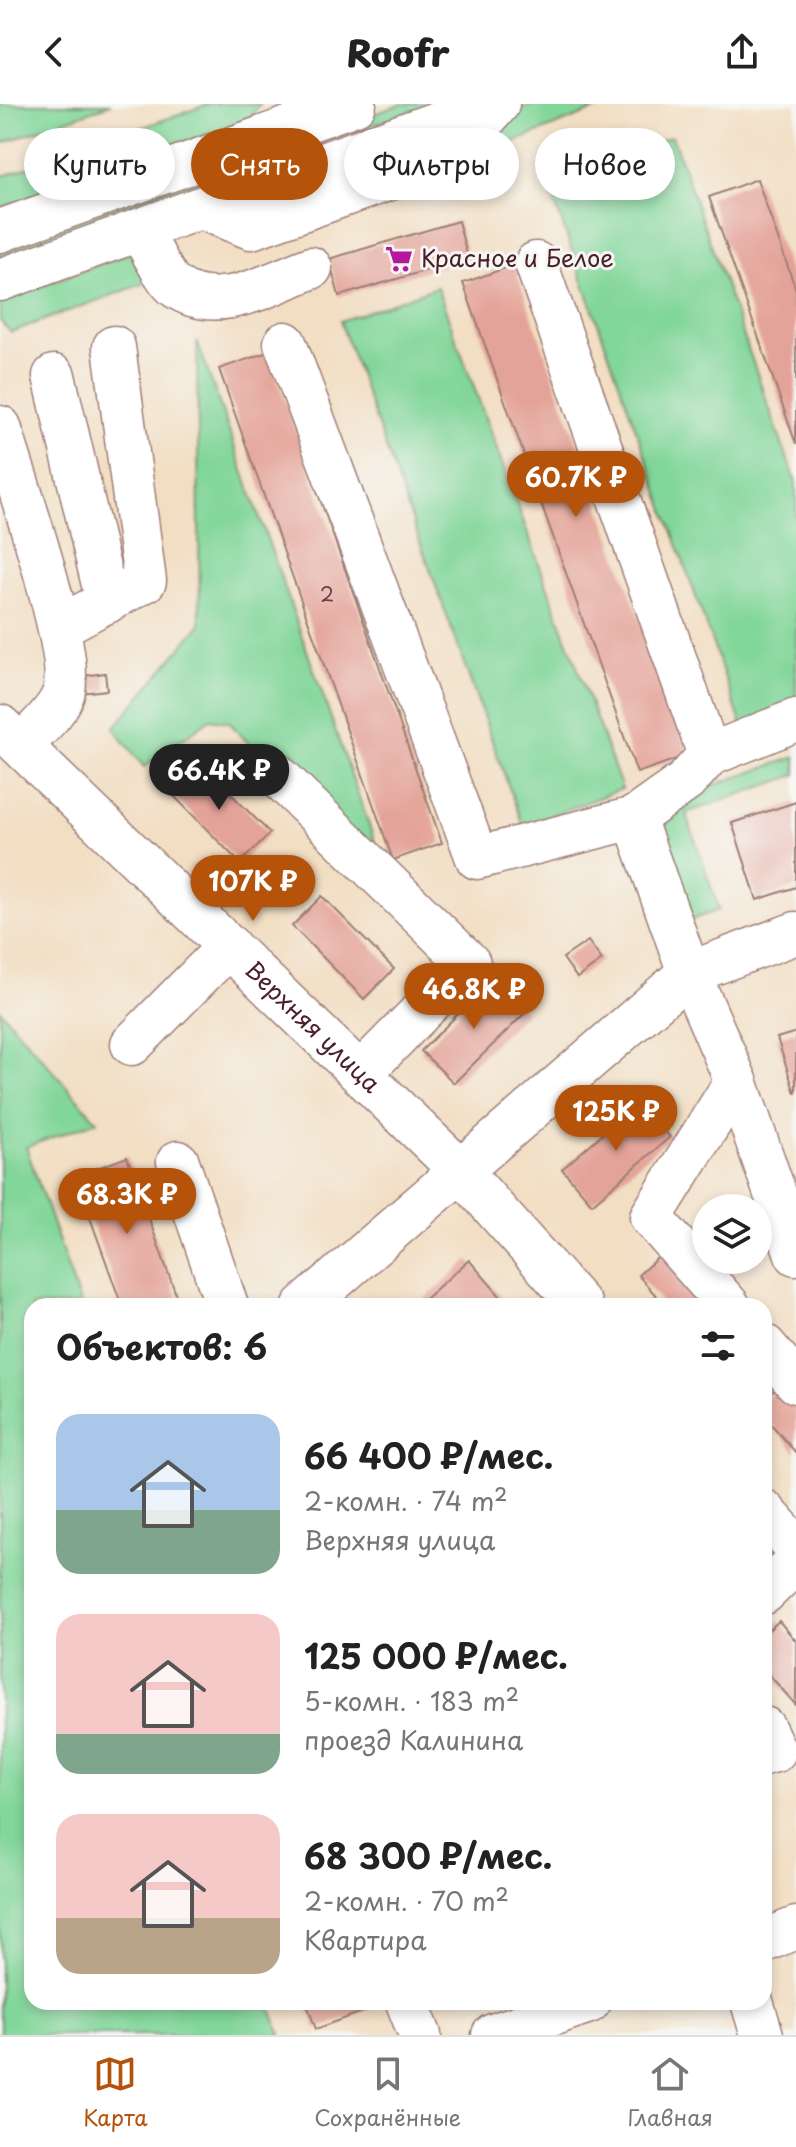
<!DOCTYPE html>
<html lang="ru">
<head>
<meta charset="utf-8">
<style>
  body { margin:0; font-family:"Playpen Sans",sans-serif; background:#f2f2f2; color:#222; height:100vh; display:flex; flex-direction:column; font-size:30px; white-space:nowrap }
  * { box-sizing:border-box; margin:0 }
  p { font-size:26px; color:#767676 }
  .icon { flex:none; width:44px; height:44px; fill:none; stroke:currentColor; stroke-width:2; stroke-linecap:round; stroke-linejoin:round }
  .map { position:relative; flex:1; overflow:hidden }
  .details { position:absolute; left:24px; top:1194px; width:748px; height:712px; display:flex; flex-direction:column; background:#fff; border-radius:24px; box-shadow:0 4px 12px #0003 }
  .details>* { flex:none }
  .guide { position:absolute; left:24px; top:24px; width:748px; height:72px; display:flex; gap:16px }
  .buttons { position:absolute; left:692px; top:1090px; display:grid; gap:16px }
  .buttons a { display:grid; place-items:center; width:80px; height:80px; border-radius:50%; background:#fff; box-shadow:0 4px 12px #0003; font-size:40px }
  .price { position:absolute; translate:-50% -68px; padding:0 18px; border-radius:28px; background:#b45309; color:#fff; font-size:26px; line-height:52px; filter:drop-shadow(0 2px 4px #0008) }
  .price::after { content:''; position:absolute; left:50%; top:48px; width:24px; height:18px; margin-left:-12px; background:inherit; clip-path:polygon(0 0,100% 0,50% 100%) }
  .price.on { background:#222; color:#fff }
  ul { padding:0; list-style:none }
  li { display:flex; align-items:center; gap:24px; height:200px; padding:0 32px }
  li span { display:grid; place-items:center; flex:none; width:224px; height:160px; border-radius:24px; color:#555 }
  li>.icon { margin-inline-start:auto }
  span .icon { width:96px; height:96px; fill:#fffc; stroke-width:1 }
  li b { font-size:34px }
  h2 { display:flex; justify-content:space-between; align-items:center; height:96px; padding:0 32px; font-size:34px }
  .chip { padding:0 28px; border-radius:36px; background:#fff; box-shadow:0 4px 12px #0003; font-size:28px; line-height:72px }
  .chip.on { background:#b45309; color:#fff }
  header { display:flex; justify-content:space-between; align-items:center; height:104px; padding:0 32px; background:#fff; font-size:36px; font-weight:800 }
  .dock { display:flex; justify-content:space-around; align-items:center; height:112px; border-top:2px solid #e0e0e0; background:#fff; font-size:22px; color:#767676 }
  .dock a { display:grid; justify-items:center; gap:4px }
  .dock .on { color:#b45309 }
  .map>svg:first-child { display:block }
  .green { fill:#81d699; stroke:#667a62; stroke-width:2 }
  .building { fill:#e4a398 }
  .lines { fill:none; stroke-linecap:round; stroke-linejoin:round }
  .minor-casing { stroke:#9e7e77; stroke-width:45 }
  .minor { stroke:#fff; stroke-width:42 }
  .labels { text-anchor:middle; stroke-width:6; stroke-linejoin:round; paint-order:stroke }
  .number-label { font-size:20px; fill:#704046 }
  .poi-label { font-size:24px; fill:#4a1f2b; stroke:#f6f6f2; text-anchor:start }
  .street-label { font-size:24px; fill:#4a1f2b; stroke:#f6f6f2 }
</style>
</head>
<body>
<header><svg class="icon" aria-label="back" viewBox="0 0 24 24"><path d="M15 5l-7 7 7 7"/></svg>Roofr<svg class="icon" aria-label="share" viewBox="0 0 24 24"><path d="M12 15V3M7 8l5-5 5 5M5 13v7h14v-7"/></svg></header>
<div class="map">
<svg width="796" height="1931" viewBox="0 0 796 1931">
  <rect width="100%" height="100%" fill="#f6f6f2"/>
  <filter id="ink" filterUnits="userSpaceOnUse"><feTurbulence type="fractalNoise" baseFrequency=".0125" numOctaves="2"/><feDisplacementMap in="SourceGraphic" scale="16" xChannelSelector="R" yChannelSelector="G"/><feConvolveMatrix kernelMatrix="1 2 1 2 8 2 1 2 1" color-interpolation-filters="sRGB"/></filter>
  <filter id="wash" filterUnits="userSpaceOnUse"><feTurbulence type="fractalNoise" baseFrequency=".006" numOctaves="4" result="noise"/><feDisplacementMap in="SourceGraphic" scale="32" xChannelSelector="R" yChannelSelector="G"/><feGaussianBlur stdDeviation="1.8" result="paint"/><feColorMatrix in="noise" values="0 0 0 0 0 0 0 0 0 0 0 0 0 0 0 0 0 1.4 0 .05"/><feComposite in="paint" operator="in"/></filter>
  <g filter="url(#wash)">
    <rect width="100%" height="100%" fill="#f2dec3"/>
    <g class="green">
      <path d="M 0,0 L 111,0 L 0,40 Z"/>
      <path d="M 209,0 L 260,0 L 248,16 L 0,104 L 0,73 Z"/>
      <path d="M 402,0 L 432,0 L 0,154 L 0,141 Z"/>
      <path d="M 534,0 L 610,0 L 466,57 L 506,10 Z"/>
      <path d="M 672,32 L 796,379 L 796,608 L 744,627 L 547,77 Z"/>
      <path d="M 142,144 L 159,174 L 11,228 L 0,217 L 0,198 Z"/>
      <path d="M 437,183 L 622,685 L 523,722 L 340,217 Z"/>
      <path d="M 197,237 L 377,744 L 356,756 L 229,618 L 210,615 L 144,663 L 114,624 L 200,521 Z"/>
      <path d="M 796,653 L 796,671 L 686,709 L 719,806 L 688,817 L 656,725 L 670,696 Z"/>
      <path d="M 0,906 L 97,1017 L 26,1043 L 81,1202 L 32,1202 L 32,1898 L 268,1898 L 281,1930 L 277,1931 L 0,1931 Z"/>
    </g>
    <g id="blocks">
      <g class="building">
        <path d="M 757,75 L 796,186 L 796,340 L 709,93 Z"/>
        <path d="M 458,117 L 468,154 L 339,192 L 329,155 Z"/>
        <path d="M 514,161 L 688,651 L 637,669 L 463,179 Z"/>
        <path d="M 268,248 L 442,739 L 393,756 L 219,265 Z"/>
        <path d="M 105,569 L 107,586 L 71,590 L 69,574 Z"/>
        <path d="M 197,656 L 270,729 L 240,759 L 168,686 Z"/>
        <path d="M 796,698 L 796,783 L 757,796 L 732,719 Z"/>
        <path d="M 322,792 L 394,865 L 364,895 L 292,822 Z"/>
        <path d="M 588,837 L 602,856 L 577,874 L 563,854 Z"/>
        <path d="M 493,875 L 526,908 L 454,979 L 421,947 Z"/>
        <path d="M 796,928 L 796,989 L 795,989 L 777,934 Z"/>
        <path d="M 639,998 L 670,1033 L 592,1100 L 562,1065 Z"/>
        <path d="M 127,1053 L 180,1202 L 122,1202 L 75,1072 Z"/>
        <path d="M 670,1143 L 722,1202 L 665,1202 L 638,1171 Z"/>
        <path d="M 469,1156 L 508,1201 L 417,1202 Z"/>
        <path d="M 787,1275 L 796,1285 L 796,1349 L 764,1312 L 764,1295 Z"/>
        <path d="M 779,1517 L 796,1537 L 796,1601 L 764,1565 L 764,1530 Z"/>
        <path d="M 306,1898 L 365,1898 L 368,1906 L 316,1925 Z"/>
      </g>
    </g>
  </g>
  <g filter="url(#ink)">
    <use href="#blocks" fill-opacity="0" stroke="#9e7e77" stroke-width="2"/>
    <g class="lines">
      <g class="minor-casing">
        <g id="minor">
          <path d="M 201,104 L 251,124 L 452,53 L 498,0"/>
          <path d="M 140,126 C 148,139 165,176 176,183 C 218,212 270,179 311,164"/>
          <path d="M 0,127 L 355,0"/>
          <path d="M 536,159 L 709,651 L 796,616"/>
          <path d="M 0,176 L 489,0"/>
          <path d="M 285,239 L 477,754 L 634,714 L 686,677 L 709,651"/>
          <path d="M 54,272 L 107,498"/>
          <path d="M 0,323 C 14,372 80,554 62,593 C 55,610 35,626 23,641"/>
          <path d="M 59,523 L 145,477 L 114,243"/>
          <path id="s1" d="M 0,622 L 461,1067 L 581,1202"/>
          <path d="M 274,668 L 469,859 L 361,969"/>
          <path d="M 634,714 L 689,869 L 736,977 L 796,1150"/>
          <path d="M 132,940 L 229,842"/>
          <path d="M 178,1058 L 227,1202"/>
          <path d="M 304,1202 L 689,869 L 796,829"/>
          <path d="M 729,1202 L 651,1113 L 736,977"/>
          <path d="M 764,1241 L 796,1278"/>
          <path d="M 764,1407 L 796,1443"/>
          <path d="M 764,1489 L 796,1458"/>
          <path d="M 764,1624 L 775,1647 L 764,1650"/>
          <path d="M 764,1837 L 796,1824"/>
          <path d="M 407,1898 L 420,1931"/>
          <path d="M 752,1898 L 762,1931"/>
          <path d="M 493,1931 L 589,1898"/>
        </g>
      </g>
      <use href="#minor" class="minor"/>
    </g>
  </g>
  <defs>
    <g id="supermarket-bare" transform="scale(2.16)"><path d="M-6-5.5h2.5l.6 2H6L4.5 2H-2.5L-4.4-4H-6ZM-1.5 3.2a1.3 1.3 0 1 0 .1 0ZM3 3.2a1.3 1.3 0 1 0 .1 0Z" fill="#b5179e" stroke="#f6f6f2" stroke-width="2.5" paint-order="stroke"/></g>
  </defs>
  <g fill-rule="evenodd">
    <use href="#supermarket-bare" x="399" y="155"/>
  </g>
  <g class="labels">
    <g class="number-label">
      <text x="327" y="498">2</text>
    </g>
    <g class="poi-label">
      <text x="421" y="163">Красное и Белое</text>
    </g>
    <g class="street-label">
      <text dy="8" stroke="none"><textPath href="#s1" startOffset="434">Верхняя улица</textPath></text>
    </g>
  </g>
</svg>
<div class="buttons">
<a><svg class="icon" aria-label="layers" viewBox="0 0 24 24"><path d="M12 4l9 5-9 5-9-5zM3 14l9 5 9-5"/></svg></a>
</div>
<b class="price" style="left:576px;top:415px">60.7K ₽</b>
<b class="price on" style="left:219px;top:708px">66.4K ₽</b>
<b class="price" style="left:253px;top:819px">107K ₽</b>
<b class="price" style="left:474px;top:927px">46.8K ₽</b>
<b class="price" style="left:616px;top:1049px">125K ₽</b>
<b class="price" style="left:127px;top:1132px">68.3K ₽</b>
<div class="guide">
<a class="chip">Купить</a>
<a class="chip on">Снять</a>
<a class="chip">Фильтры</a>
<a class="chip">Новое</a>
</div>
<section class="details">
<h2>Объектов: 6<svg class="icon" aria-label="filters" viewBox="0 0 24 24"><path d="M4 7h16M4 17h16"/><circle cx="9" cy="7" r="2"/><circle cx="15" cy="17" r="2"/></svg></h2>
<ul>
<li><span style="background:linear-gradient(#a9c7e8 60%,#7fa58c 0)"><svg class="icon" aria-label="home" viewBox="0 0 24 24"><path d="M3 11l9-7 9 7M6 9v11h12V9"/></svg></span><div><b>66 400 ₽/мес.</b><p>2-комн. · 74 m²</p><p>Верхняя улица</p></div></li>
<li><span style="background:linear-gradient(#f6c9c9 75%,#7fa58c 0)"><svg class="icon" aria-label="home" viewBox="0 0 24 24"><path d="M3 11l9-7 9 7M6 9v11h12V9"/></svg></span><div><b>125 000 ₽/мес.</b><p>5-комн. · 183 m²</p><p>проезд Калинина</p></div></li>
<li><span style="background:linear-gradient(#f6c9c9 65%,#b9a48a 0)"><svg class="icon" aria-label="home" viewBox="0 0 24 24"><path d="M3 11l9-7 9 7M6 9v11h12V9"/></svg></span><div><b>68 300 ₽/мес.</b><p>2-комн. · 70 m²</p><p>Квартира</p></div></li>
</ul>
</section>
</div>
<nav class="dock">
<a class="on"><svg class="icon" aria-label="map" viewBox="0 0 24 24"><path d="M3 6l6-2 6 2 6-2v14l-6 2-6-2-6 2zM9 4v14M15 6v14"/></svg>Карта</a>
<a><svg class="icon" aria-label="saved" viewBox="0 0 24 24"><path d="M7 4h10v16l-5-4-5 4z"/></svg>Сохранённые</a>
<a><svg class="icon" aria-label="home" viewBox="0 0 24 24"><path d="M3 11l9-7 9 7M6 9v11h12V9"/></svg>Главная</a>
</nav>
</body>
</html>
